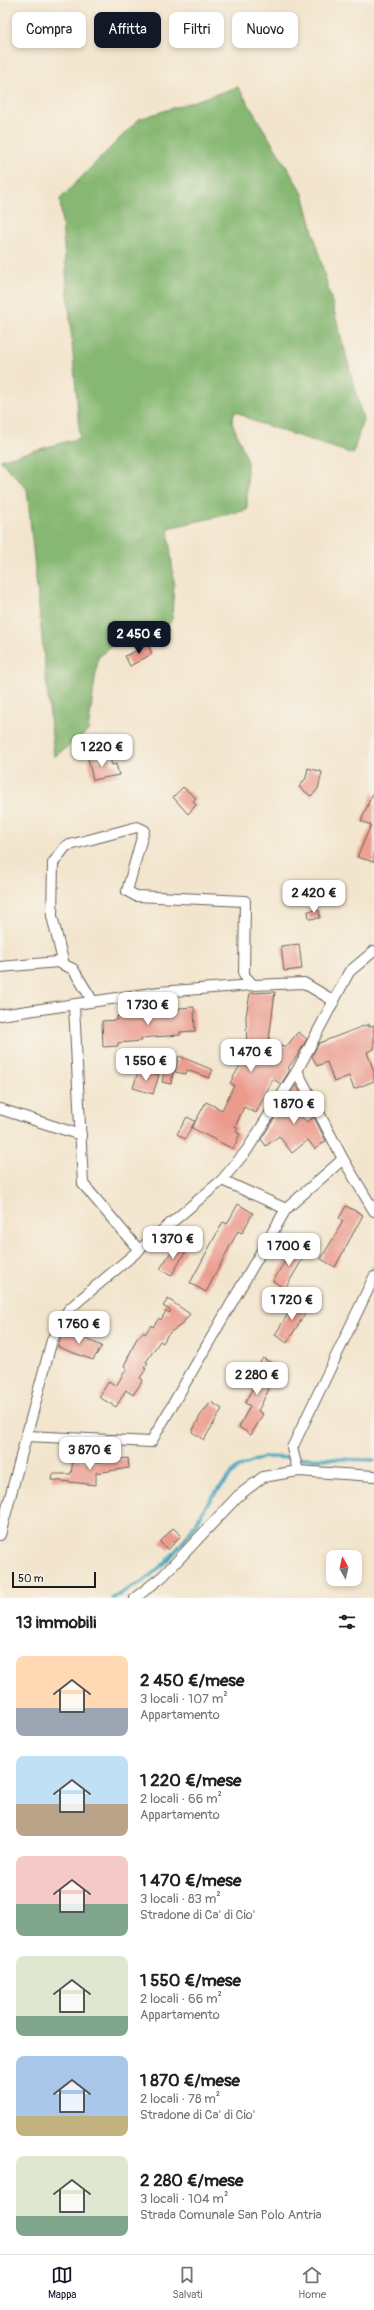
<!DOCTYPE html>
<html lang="it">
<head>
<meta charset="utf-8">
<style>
  body { margin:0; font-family:Pangolin,sans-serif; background:#f6f6f6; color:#202124; height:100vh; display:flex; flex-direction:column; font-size:15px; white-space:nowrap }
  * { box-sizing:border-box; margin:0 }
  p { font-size:13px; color:#757577 }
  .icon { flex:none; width:22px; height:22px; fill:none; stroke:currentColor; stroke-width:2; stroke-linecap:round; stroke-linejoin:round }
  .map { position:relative; height:1598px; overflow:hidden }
  .drawer { display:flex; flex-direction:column; background:#fff; flex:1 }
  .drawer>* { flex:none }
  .banner { position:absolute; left:12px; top:12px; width:350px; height:36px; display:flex; gap:8px }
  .needle { width:26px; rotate:352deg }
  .fabs { position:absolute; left:326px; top:1550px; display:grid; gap:8px }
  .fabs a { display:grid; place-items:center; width:36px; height:36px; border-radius:8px; background:#fff; box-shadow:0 2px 6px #0003; font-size:20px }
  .scale { position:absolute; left:12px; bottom:10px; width:84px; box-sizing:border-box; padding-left:4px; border:2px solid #1c1c1c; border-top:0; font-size:11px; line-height:14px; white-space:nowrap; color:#1c1c1c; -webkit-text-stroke:3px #f7f3e8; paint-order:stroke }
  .price { position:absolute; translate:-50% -34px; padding:0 9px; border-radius:8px; background:#fff; color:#222; font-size:13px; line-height:26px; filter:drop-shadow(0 1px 2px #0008) }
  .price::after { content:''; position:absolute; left:50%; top:24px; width:12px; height:9px; margin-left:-6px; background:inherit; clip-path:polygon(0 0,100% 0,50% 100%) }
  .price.on { background:#111827; color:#fff }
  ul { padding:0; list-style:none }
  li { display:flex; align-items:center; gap:12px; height:100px; padding:0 16px }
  li span { display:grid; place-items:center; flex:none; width:112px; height:80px; border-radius:8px; color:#555 }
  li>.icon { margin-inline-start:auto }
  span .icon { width:48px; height:48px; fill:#fffc; stroke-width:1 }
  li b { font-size:17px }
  h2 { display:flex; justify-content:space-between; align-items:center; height:48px; padding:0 16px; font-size:17px }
  .pill { padding:0 14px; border-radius:8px; background:#fff; box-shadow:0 2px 6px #0003; font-size:14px; line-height:36px }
  .pill.on { background:#111827; color:#fff }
  .dock { display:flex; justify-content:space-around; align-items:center; height:56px; border-top:1px solid #e0e0e0; background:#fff; font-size:11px; color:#757577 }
  .dock a { display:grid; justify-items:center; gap:2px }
  .dock .on { color:#111827 }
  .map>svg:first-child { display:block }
  .forest { fill:#87b873; stroke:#526a48 }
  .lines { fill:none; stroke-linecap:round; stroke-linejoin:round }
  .stream { stroke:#3fa9bf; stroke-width:3.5 }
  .building { fill:#eb9a8c }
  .minor-casing { stroke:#67625a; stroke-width:12 }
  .minor { stroke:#fff; stroke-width:10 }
</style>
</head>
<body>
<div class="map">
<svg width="374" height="1598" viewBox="0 0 374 1598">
  <rect width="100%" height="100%" fill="#f7f3e8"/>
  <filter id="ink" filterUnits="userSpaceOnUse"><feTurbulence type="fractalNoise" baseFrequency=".025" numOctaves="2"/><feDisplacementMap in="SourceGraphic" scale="8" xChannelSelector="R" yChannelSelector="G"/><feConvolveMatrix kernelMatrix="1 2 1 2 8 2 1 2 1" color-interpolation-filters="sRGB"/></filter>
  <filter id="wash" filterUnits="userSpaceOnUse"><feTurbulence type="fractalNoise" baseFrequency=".012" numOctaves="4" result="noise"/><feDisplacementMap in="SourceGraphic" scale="16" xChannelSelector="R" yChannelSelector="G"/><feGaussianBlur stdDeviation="0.9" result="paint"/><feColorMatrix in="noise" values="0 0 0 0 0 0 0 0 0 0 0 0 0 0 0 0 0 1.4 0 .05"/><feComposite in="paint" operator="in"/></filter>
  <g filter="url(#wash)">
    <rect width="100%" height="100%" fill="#f3e5cd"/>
    <path class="forest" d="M 238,87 L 303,194 L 363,419 L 353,454 L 256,422 L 235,411 L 232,422 L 247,459 L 247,510 L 168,528 L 174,582 L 172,619 L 162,635 L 121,637 L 98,658 L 88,731 L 54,757 L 27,489 L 0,460 L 80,438 L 60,199 L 139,119 Z"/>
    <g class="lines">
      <g class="stream">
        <path d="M 370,1276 L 374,1267"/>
        <path d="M 113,1598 L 145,1580 L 169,1559 L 187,1537 L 211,1498 L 237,1468 L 264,1457 L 374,1460"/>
      </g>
    </g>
    <g id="blocks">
      <g class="building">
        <path d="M 148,645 L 152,654 L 130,666 L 125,656 Z"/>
        <path d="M 97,756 L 98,761 L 110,758 L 112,765 L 116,764 L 119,775 L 93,780 L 88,758 Z"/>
        <path d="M 308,768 L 322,772 L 318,789 L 311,796 L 299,787 L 306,778 Z"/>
        <path d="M 183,787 L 196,798 L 193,801 L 196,805 L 188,814 L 173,797 Z"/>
        <path d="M 374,790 L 374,862 L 357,857 L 371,825 L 361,821 Z"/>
        <path d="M 319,910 L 320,918 L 309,919 L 308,911 Z"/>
        <path d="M 299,944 L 302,969 L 284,971 L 281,946 Z"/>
        <path d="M 275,992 L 269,1040 L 286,1047 L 298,1032 L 307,1039 L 297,1056 L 288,1068 L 290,1070 L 281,1084 L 273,1079 L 256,1113 L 244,1107 L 235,1127 L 238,1128 L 236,1132 L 240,1134 L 233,1149 L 192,1128 L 206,1102 L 222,1110 L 234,1085 L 230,1083 L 247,1053 L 246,1016 L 250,993 Z"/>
        <path d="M 194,1007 L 195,1031 L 180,1032 L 180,1035 L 141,1038 L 142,1041 L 118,1043 L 118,1046 L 103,1047 L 102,1021 L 117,1020 L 117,1016 L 140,1015 L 140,1013 L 179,1010 L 179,1008 Z"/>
        <path d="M 369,1024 L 369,1027 L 374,1025 L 374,1049 L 367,1052 L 374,1072 L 374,1081 L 354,1089 L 349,1076 L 334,1082 L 327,1062 L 317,1066 L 312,1056 L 319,1043 Z"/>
        <path d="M 179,1056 L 213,1070 L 209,1078 L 187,1070 L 186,1074 L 175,1072 Z"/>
        <path d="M 165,1066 L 174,1068 L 171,1084 L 162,1082 Z"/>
        <path d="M 139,1069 L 159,1075 L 153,1094 L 133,1088 Z"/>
        <path d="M 296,1084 L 305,1101 L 296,1112 L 307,1122 L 314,1117 L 326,1141 L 315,1149 L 308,1140 L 292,1153 L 279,1136 L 266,1146 L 261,1139 Z"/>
        <path d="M 187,1117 L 195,1121 L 185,1139 L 177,1134 Z"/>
        <path d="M 238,1204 L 253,1213 L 242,1233 L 238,1231 L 206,1292 L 190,1283 L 223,1222 L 227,1224 Z"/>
        <path d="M 346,1206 L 363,1215 L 335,1267 L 321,1259 L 343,1221 L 339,1218 Z"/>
        <path d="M 176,1244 L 186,1251 L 171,1276 L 160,1269 Z"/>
        <path d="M 294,1246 L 306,1253 L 285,1289 L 273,1281 Z"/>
        <path d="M 168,1299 L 190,1314 L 181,1325 L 168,1334 L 163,1343 L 160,1341 L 146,1362 L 148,1363 L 144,1368 L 146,1369 L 140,1378 L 143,1380 L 133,1395 L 126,1390 L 116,1407 L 99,1397 L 109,1381 L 116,1386 L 127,1368 L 124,1366 L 136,1340 L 143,1332 L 145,1334 L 151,1325 L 153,1327 L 159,1318 L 161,1320 L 166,1311 L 169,1313 L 171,1311 L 163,1306 Z"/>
        <path d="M 297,1299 L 309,1307 L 287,1343 L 275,1335 Z"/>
        <path d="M 68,1327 L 77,1335 L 102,1346 L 93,1360 L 58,1347 L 61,1337 Z"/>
        <path d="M 263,1358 L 275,1365 L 264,1386 L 269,1389 L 258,1411 L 263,1414 L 251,1435 L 239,1427 L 250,1406 L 245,1403 L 256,1382 L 250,1378 Z"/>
        <path d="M 211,1402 L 222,1409 L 204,1440 L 192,1432 L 200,1416 Z"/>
        <path d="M 128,1458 L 129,1468 L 96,1473 L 96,1485 L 52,1480 L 53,1474 L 71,1474 L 73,1459 L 92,1463 Z"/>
        <path d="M 173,1528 L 181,1535 L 168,1550 L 160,1542 Z"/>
      </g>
    </g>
  </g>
  <g filter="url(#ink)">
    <use href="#blocks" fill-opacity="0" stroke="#67625a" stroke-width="1"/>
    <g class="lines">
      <g class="minor-casing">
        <g id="minor">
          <path d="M 64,965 L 52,916 L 53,863 L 66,846 L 137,827 L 144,830 L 127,891 L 136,896 L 245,901 L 244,975 L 253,985 L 304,983 L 334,1001"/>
          <path d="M 0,967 L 58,962 L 73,969 L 92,1000"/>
          <path d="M 74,1006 L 83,1184 L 138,1249"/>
          <path d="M 0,1015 L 159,992 L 253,985"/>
          <path d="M 297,1071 L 343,1159 L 374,1211"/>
          <path d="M 0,1109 L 81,1135"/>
          <path d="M 222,1180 L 286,1209"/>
          <path d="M 27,1436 L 151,1442 L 286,1209 L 343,1159"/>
          <path d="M 298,1471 L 292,1448 L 374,1277"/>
          <path d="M 0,1535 L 52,1340 L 69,1309 L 222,1180 L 247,1150 L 297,1071 L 349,972 L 374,951"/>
          <path d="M 135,1598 L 163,1576 L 238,1496 L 263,1477 L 298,1471 L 374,1476"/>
        </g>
      </g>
      <use href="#minor" class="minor"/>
    </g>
  </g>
</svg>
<div class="fabs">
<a><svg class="needle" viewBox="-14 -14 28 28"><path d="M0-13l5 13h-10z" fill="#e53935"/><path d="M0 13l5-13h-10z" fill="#757577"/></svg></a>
</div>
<div class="scale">50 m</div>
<b class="price on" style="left:139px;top:655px">2 450 €</b>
<b class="price" style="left:102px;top:768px">1 220 €</b>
<b class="price" style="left:314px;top:914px">2 420 €</b>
<b class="price" style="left:148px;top:1026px">1 730 €</b>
<b class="price" style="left:251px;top:1073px">1 470 €</b>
<b class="price" style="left:146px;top:1082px">1 550 €</b>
<b class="price" style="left:294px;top:1125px">1 870 €</b>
<b class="price" style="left:173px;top:1260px">1 370 €</b>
<b class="price" style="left:289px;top:1267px">1 700 €</b>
<b class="price" style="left:292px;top:1321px">1 720 €</b>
<b class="price" style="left:79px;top:1345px">1 760 €</b>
<b class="price" style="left:257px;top:1396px">2 280 €</b>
<b class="price" style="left:90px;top:1471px">3 870 €</b>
<div class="banner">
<a class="pill">Compra</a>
<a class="pill on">Affitta</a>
<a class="pill">Filtri</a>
<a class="pill">Nuovo</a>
</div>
</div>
<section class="drawer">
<h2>13 immobili<svg class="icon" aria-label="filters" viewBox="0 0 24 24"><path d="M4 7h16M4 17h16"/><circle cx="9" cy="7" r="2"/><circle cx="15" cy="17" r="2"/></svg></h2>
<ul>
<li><span style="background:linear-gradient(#ffd9b3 65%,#9aa5b1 0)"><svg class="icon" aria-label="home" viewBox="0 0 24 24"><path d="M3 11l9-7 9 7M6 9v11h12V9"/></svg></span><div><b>2 450 €/mese</b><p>3 locali · 107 m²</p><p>Appartamento</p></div></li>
<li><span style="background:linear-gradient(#bfe0f5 60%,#b9a48a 0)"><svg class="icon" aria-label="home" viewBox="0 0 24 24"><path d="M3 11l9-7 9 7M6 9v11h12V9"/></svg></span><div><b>1 220 €/mese</b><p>2 locali · 66 m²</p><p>Appartamento</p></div></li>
<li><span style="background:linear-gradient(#f6c9c9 60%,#7fa58c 0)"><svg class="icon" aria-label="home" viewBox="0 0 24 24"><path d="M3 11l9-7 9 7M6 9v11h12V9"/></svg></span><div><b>1 470 €/mese</b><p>3 locali · 83 m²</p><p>Stradone di Ca' di Cio'</p></div></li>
<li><span style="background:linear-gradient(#dfe7d0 75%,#7fa58c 0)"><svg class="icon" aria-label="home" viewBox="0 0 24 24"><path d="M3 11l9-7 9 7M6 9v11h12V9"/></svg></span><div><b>1 550 €/mese</b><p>2 locali · 66 m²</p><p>Appartamento</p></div></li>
<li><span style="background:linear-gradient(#a9c7e8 75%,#c2b280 0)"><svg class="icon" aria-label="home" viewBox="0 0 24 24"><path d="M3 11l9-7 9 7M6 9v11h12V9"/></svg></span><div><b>1 870 €/mese</b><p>2 locali · 78 m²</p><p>Stradone di Ca' di Cio'</p></div></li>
<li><span style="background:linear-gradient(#dfe7d0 75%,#7fa58c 0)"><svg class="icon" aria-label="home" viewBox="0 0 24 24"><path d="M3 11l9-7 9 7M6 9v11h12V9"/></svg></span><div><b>2 280 €/mese</b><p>3 locali · 104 m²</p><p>Strada Comunale San Polo Antria</p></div></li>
</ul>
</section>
<nav class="dock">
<a class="on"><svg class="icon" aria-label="map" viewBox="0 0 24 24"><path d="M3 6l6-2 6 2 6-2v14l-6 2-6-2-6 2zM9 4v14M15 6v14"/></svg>Mappa</a>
<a><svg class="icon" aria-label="saved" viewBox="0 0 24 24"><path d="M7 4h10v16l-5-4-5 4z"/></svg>Salvati</a>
<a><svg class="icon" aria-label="home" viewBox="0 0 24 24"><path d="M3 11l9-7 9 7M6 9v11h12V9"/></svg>Home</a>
</nav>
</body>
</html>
